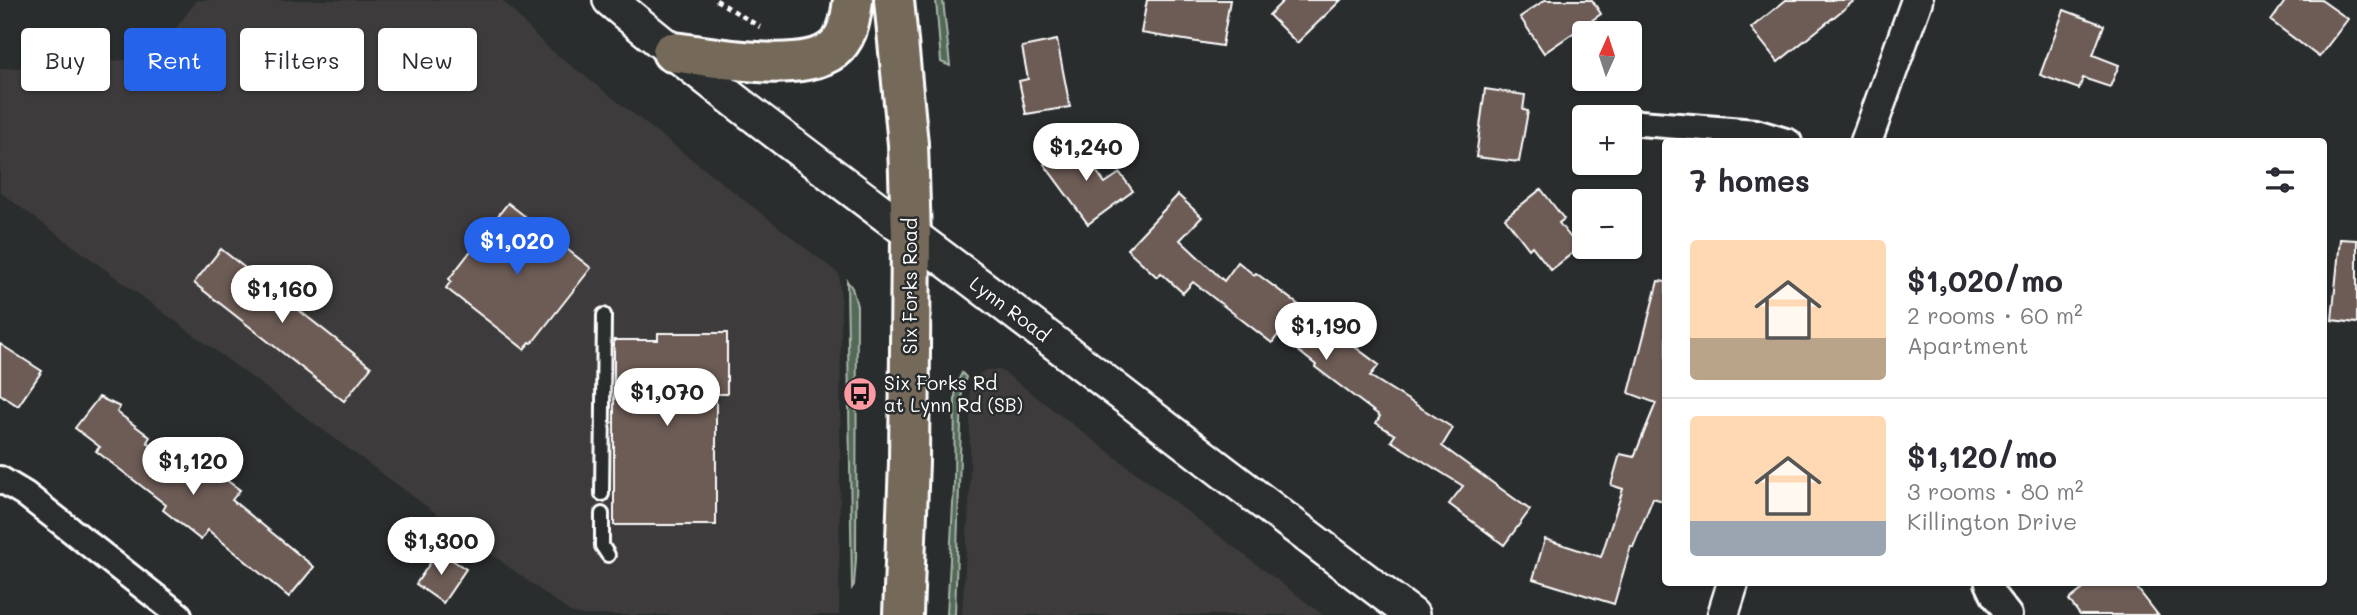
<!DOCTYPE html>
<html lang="en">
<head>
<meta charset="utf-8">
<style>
  body { margin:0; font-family:Mali,sans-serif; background:#f7f7f7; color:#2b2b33; height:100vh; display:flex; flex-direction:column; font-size:26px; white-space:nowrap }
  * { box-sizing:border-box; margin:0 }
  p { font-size:23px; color:#7c7c81 }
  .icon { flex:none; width:38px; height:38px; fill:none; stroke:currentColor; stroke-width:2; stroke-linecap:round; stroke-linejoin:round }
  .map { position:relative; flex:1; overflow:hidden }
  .side { position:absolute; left:1662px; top:138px; width:665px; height:448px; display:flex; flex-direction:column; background:#fff; border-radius:7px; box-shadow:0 2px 5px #0004 }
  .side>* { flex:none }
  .top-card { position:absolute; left:21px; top:28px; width:665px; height:63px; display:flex; gap:14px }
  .needle { width:46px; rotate:3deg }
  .tools { position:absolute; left:1572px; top:21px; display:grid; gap:14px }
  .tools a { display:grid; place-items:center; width:70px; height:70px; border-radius:7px; background:#fff; box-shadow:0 2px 5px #0004; font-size:35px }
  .price { position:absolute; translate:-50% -60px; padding:0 16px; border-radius:24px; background:#fff; color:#222; font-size:23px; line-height:46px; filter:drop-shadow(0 2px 4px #0008) }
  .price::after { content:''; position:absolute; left:50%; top:42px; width:21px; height:16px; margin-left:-10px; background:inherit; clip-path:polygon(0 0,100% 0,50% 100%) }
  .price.active { background:#2563eb; color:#fff }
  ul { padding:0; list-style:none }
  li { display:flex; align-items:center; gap:21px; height:175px; padding:0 28px }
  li+li { border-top:2px solid #e1e1e2 }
  li span { display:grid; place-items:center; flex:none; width:196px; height:140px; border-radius:7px; color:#555 }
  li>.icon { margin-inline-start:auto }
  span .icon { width:84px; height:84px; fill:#fffc; stroke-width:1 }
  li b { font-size:30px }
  h2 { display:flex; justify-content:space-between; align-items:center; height:84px; padding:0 28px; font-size:30px }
  .chip { padding:0 24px; border-radius:7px; background:#fff; box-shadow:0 2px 5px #0004; font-size:24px; line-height:63px }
  .chip.active { background:#2563eb; color:#fff }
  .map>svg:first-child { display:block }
  .built { fill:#3e3b3a }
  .grass { fill:#526a57; stroke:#a8b4ab; stroke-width:2 }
  .building { fill:#6d5b56; stroke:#fff; stroke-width:2 }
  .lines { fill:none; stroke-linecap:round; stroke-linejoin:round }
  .service-casing { stroke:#fff; stroke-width:18 }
  .minor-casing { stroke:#fff; stroke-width:30 }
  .tertiary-casing { stroke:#fff; stroke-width:35 }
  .secondary-casing { stroke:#fff; stroke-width:38 }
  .primary-casing { stroke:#fff; stroke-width:44 }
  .path { stroke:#fff; stroke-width:4.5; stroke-dasharray:5 5; stroke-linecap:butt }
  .service { stroke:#2a2d2e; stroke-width:12 }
  .minor { stroke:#2a2d2e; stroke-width:24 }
  .tertiary { stroke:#2a2d2e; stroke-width:30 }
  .secondary { stroke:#2a2d2e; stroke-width:33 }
  .primary { stroke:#746a5a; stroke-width:38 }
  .labels { text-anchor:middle; stroke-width:5; stroke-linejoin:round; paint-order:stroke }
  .street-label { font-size:19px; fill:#fff; stroke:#2a2d2e }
  .poi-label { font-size:19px; fill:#fff; stroke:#2a2d2e; text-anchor:start }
</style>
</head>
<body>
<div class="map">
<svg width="2357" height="615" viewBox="0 0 2357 615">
  <rect width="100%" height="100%" fill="#2a2d2e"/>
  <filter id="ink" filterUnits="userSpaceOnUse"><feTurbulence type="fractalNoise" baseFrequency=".0143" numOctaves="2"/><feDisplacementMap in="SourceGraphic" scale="14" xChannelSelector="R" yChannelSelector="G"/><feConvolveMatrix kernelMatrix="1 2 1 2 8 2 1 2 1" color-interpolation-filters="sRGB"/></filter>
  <g filter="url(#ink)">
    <g class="built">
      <path d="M 197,0 L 502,0 L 546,46 L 839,274 L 841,301 L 839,615 L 582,615 L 570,612 L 0,192 L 0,69 L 154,58 Z"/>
      <path d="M 985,370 L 999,370 L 1005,373 L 1323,615 L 962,615 L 970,489 L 970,391 L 978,375 Z"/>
    </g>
    <g class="grass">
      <path d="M 936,0 L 943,0 L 950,66 L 941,62 Z"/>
      <path d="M 847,281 L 852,288 L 857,306 L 856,559 L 854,585 L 852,588 Z"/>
      <path d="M 962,373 L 966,377 L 962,392 L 955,615 L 947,615 L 954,486 L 955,396 L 957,383 Z"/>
    </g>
    <g class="building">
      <path d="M 1147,0 L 1230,0 L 1222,46 L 1141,33 Z"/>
      <path d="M 1284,0 L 1341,0 L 1297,43 L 1269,15 Z"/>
      <path d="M 1545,0 L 1592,0 L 1601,14 L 1544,53 L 1520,17 Z"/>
      <path d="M 1786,0 L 1855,0 L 1778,62 L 1751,28 Z"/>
      <path d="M 2286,0 L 2321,0 L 2348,19 L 2319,57 L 2271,21 Z"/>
      <path d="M 2064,10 L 2104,25 L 2093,55 L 2119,65 L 2110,87 L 2083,78 L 2079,89 L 2040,75 Z"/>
      <path d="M 1057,40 L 1070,107 L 1026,114 L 1019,81 L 1028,79 L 1022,47 Z"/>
      <path d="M 1485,89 L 1525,95 L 1523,110 L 1528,111 L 1519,162 L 1476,157 Z"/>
      <path d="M 1075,142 L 1105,183 L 1120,173 L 1133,191 L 1088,224 L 1044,164 Z"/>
      <path d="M 1541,189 L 1564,219 L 1559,223 L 1579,248 L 1551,270 L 1532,246 L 1529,249 L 1505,218 Z"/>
      <path d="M 1178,195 L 1202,217 L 1180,240 L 1224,281 L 1238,262 L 1254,275 L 1256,273 L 1379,365 L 1370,376 L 1453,428 L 1442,446 L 1530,510 L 1504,545 L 1449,504 L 1463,486 L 1391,441 L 1395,435 L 1376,423 L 1380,416 L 1315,367 L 1316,365 L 1278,335 L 1272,343 L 1193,282 L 1183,293 L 1161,273 L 1157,277 L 1127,249 Z"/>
      <path d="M 508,203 L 591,268 L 532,343 L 530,342 L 524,349 L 446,288 L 451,281 L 449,279 Z"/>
      <path d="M 2340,239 L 2357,240 L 2357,323 L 2332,320 Z"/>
      <path d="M 221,249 L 371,367 L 344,401 L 194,283 Z"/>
      <path d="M 1658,281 L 1666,282 L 1666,502 L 1653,498 L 1633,547 L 1631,546 L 1614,604 L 1533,579 L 1545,539 L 1601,557 L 1623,489 L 1611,485 L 1620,454 L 1634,457 L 1656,403 L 1629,393 Z"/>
      <path d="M 658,333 L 727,333 L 727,394 L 716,394 L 716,525 L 614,525 L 614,340 L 658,340 Z"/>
      <path d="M 0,344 L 42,371 L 18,406 L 0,394 Z"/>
      <path d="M 99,397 L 120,407 L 117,412 L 150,437 L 147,442 L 198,482 L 210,468 L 240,490 L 232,500 L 314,567 L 289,597 L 208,530 L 201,540 L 163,510 L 166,505 L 96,451 L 100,447 L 75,428 Z"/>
      <path d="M 438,551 L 466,569 L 443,603 L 416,584 Z"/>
      <path d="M 2091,583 L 2133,583 L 2158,615 L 2080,615 L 2069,600 Z"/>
    </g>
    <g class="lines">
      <g class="service-casing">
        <g id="service">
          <path d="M 602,494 L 604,315"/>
          <path d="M 602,514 L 602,546 L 608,555"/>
        </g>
      </g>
      <g class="minor-casing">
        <g id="minor">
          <path d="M 1640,123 L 1756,132 L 1789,142"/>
          <path d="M 0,479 L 25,494 L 179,615"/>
          <path d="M 1988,583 L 1994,596 L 2009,615"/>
        </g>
      </g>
      <g class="tertiary-casing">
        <g id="tertiary">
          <path d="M 1866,142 L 1917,0"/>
          <path d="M 1723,615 L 1733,583"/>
        </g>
      </g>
      <g class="secondary-casing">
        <path id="secondary" d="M 610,0 C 730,101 857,193 983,288 C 1126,397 1268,507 1412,615"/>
      </g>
      <g class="primary-casing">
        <g id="primary">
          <path d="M 894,0 L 908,144 L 911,236 L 909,462 L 903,615"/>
          <path d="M 672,52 C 711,56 808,77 837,46 C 849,33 851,16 853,0"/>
        </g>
      </g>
      <path class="path" d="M 716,0 L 760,27"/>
      <use href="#service" class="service"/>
      <use href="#minor" class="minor"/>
      <use href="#tertiary" class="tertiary"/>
      <use href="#secondary" class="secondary"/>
      <use href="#primary" class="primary"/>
    </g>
  </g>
  <defs>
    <g id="bus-disc" transform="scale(1.75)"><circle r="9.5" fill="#ff9aa2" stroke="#2a2d2e"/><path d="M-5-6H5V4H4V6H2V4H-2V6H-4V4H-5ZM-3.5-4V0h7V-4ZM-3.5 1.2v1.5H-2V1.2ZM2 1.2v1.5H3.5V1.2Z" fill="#111"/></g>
  </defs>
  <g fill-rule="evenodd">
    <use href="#bus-disc" x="860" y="394"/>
  </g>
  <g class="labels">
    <g class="street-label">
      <text transform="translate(910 286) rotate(-90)" y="7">Six Forks Road</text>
      <text transform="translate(1010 309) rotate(37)" y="7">Lynn Road</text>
    </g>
    <g class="poi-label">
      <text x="884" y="390">Six Forks Rd<tspan x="884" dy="22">at Lynn Rd (SB)</tspan></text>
    </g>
  </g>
</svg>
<div class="tools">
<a><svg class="needle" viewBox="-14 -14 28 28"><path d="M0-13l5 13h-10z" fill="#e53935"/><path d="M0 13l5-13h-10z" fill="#7c7c81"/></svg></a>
<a>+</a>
<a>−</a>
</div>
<b class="price" style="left:1086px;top:183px">$1,240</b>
<b class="price active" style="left:517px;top:277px">$1,020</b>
<b class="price" style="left:282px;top:325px">$1,160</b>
<b class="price" style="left:1326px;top:362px">$1,190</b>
<b class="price" style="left:667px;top:428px">$1,070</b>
<b class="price" style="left:193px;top:497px">$1,120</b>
<b class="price" style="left:441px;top:577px">$1,300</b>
<div class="top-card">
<a class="chip">Buy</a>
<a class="chip active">Rent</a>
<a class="chip">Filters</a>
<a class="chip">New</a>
</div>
<section class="side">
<h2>7 homes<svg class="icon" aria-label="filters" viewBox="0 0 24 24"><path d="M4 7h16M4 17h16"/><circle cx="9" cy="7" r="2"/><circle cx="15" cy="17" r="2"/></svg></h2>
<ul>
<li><span style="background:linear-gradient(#ffd9b3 70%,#b9a48a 0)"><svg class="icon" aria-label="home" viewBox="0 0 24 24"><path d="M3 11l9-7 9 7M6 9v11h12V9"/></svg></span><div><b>$1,020/mo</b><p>2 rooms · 60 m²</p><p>Apartment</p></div></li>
<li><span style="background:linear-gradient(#ffd9b3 75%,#9aa5b1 0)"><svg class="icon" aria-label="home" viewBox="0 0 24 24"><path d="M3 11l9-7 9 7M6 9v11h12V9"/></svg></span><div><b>$1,120/mo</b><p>3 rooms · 80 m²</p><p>Killington Drive</p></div></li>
</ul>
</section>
</div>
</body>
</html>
